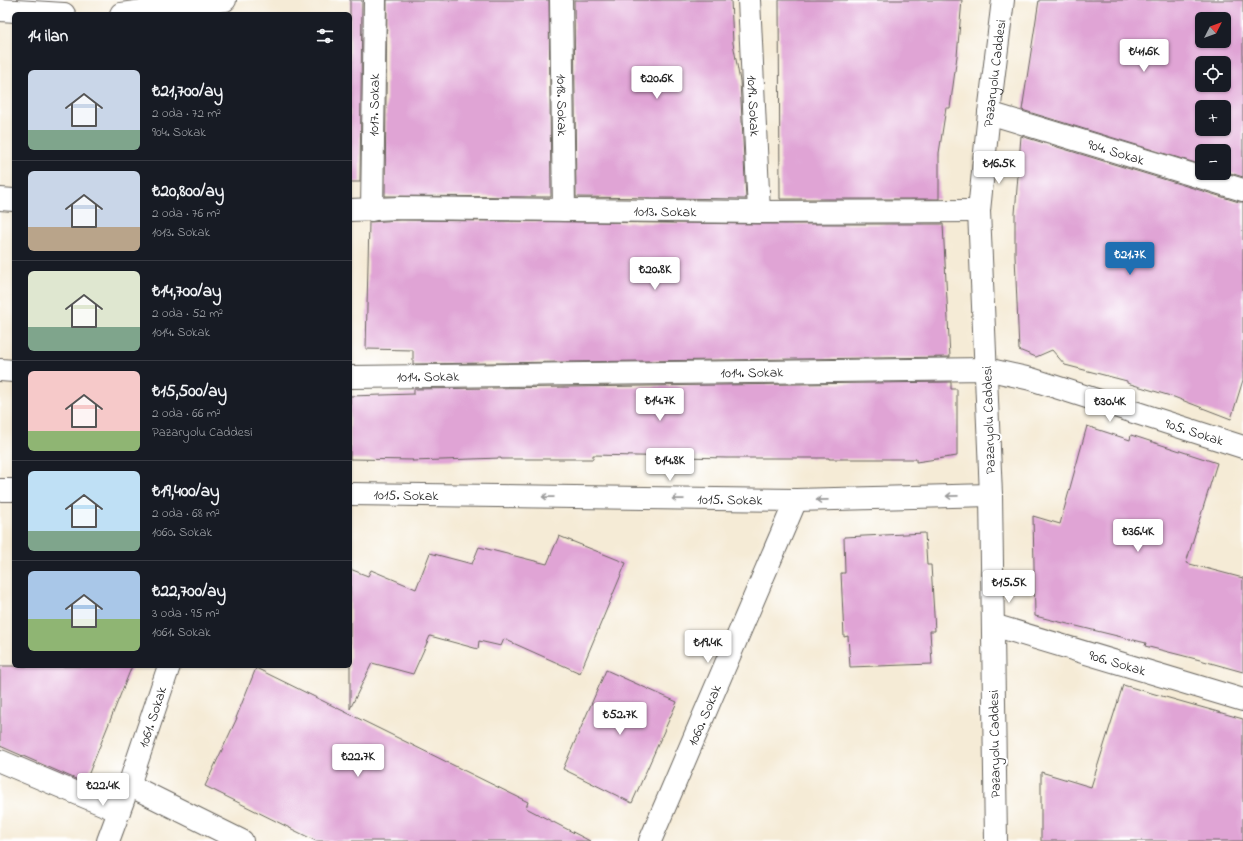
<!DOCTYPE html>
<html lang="tr">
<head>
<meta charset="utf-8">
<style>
  body { margin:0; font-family:"Indie Flower",sans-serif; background:#20242c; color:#f1f3f6; height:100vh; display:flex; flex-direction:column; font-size:15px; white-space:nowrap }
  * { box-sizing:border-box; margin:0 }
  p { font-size:13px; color:#9ea1a6 }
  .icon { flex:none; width:22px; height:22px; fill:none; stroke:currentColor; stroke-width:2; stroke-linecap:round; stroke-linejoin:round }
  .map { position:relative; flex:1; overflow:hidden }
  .sheet { position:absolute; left:12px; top:12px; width:340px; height:656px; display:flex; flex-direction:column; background:#171b24; border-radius:6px; box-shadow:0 1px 3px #0004 }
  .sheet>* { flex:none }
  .needle { width:26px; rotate:48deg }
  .tools { position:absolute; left:1195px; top:12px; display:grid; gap:8px }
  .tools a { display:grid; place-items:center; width:36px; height:36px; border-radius:6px; background:#171b24; box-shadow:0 1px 3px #0004; font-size:20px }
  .price { position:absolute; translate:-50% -34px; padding:0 9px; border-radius:4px; background:#fff; color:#222; font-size:13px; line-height:26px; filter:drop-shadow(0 1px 2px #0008) }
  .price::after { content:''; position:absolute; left:50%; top:24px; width:12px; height:9px; margin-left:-6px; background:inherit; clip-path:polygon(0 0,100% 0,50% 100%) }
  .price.current { background:#1f6fb2; color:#fff }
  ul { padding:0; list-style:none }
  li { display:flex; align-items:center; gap:12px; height:100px; padding:0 16px }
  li+li { border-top:1px solid #363941 }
  li span { display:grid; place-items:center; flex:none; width:112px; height:80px; border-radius:6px; color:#555 }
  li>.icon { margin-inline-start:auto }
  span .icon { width:48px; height:48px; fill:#fffc; stroke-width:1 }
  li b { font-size:17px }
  h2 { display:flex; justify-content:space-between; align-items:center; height:48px; padding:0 16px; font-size:17px }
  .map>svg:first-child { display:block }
  .building { fill:#e0a4d5; fill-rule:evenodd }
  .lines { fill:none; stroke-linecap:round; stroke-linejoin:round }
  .minor-casing { stroke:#68645d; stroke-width:24 }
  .major-casing { stroke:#68645d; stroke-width:24 }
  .minor { stroke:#fff; stroke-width:22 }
  .major { stroke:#fff; stroke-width:22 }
  .oneway { stroke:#999 }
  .labels { text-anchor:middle; stroke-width:4; stroke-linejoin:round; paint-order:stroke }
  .street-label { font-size:14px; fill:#1c1c1c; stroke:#fff }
</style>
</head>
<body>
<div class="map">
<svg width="1243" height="841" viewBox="0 0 1243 841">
  <rect width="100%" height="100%" fill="#fff"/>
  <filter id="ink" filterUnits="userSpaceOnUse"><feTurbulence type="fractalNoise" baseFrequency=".025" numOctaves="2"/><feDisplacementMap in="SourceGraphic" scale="8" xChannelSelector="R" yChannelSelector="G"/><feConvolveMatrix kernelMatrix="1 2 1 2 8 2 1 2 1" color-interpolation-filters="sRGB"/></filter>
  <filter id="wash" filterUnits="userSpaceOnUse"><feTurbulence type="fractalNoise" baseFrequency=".012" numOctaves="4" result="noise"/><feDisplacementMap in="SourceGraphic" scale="16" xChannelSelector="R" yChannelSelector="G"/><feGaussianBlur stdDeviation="0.9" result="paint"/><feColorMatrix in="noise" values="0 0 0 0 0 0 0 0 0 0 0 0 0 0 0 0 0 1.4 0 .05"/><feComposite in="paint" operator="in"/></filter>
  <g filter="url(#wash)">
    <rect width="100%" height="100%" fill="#f5ebd6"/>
    <g id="blocks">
      <g class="building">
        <path d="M 350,0 L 362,0 L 360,182 L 350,182 Z"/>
        <path d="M 387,0 L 549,0 L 551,197 L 385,196 Z"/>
        <path d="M 574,0 L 731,0 L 733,43 L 740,81 L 746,199 L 576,197 Z"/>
        <path d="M 779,0 L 962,0 L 957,56 L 950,108 L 946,108 L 939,153 L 939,199 L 780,199 Z"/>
        <path d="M 1039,0 L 1243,0 L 1243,177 L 1224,171 L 1224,151 L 1202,151 L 1202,165 L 1022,110 ZM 1202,19 L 1224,19 L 1224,41 L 1202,41 ZM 1202,63 L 1224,63 L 1224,85 L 1202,85 ZM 1202,107 L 1224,107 L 1224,129 L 1202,129 Z"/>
        <path d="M 1021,136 L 1239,202 L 1243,202 L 1243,380 L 1231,419 L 1174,397 L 1127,383 L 1127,381 L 1065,365 L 1052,350 L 1036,357 L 1019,350 L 1015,256 L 1015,214 Z"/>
        <path d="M 400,220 L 759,224 L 943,224 L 950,357 L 413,364 L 413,350 L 366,349 L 369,222 Z"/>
        <path d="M 951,382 L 951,389 L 957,389 L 957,456 L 916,462 L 916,459 L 829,459 L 829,458 L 727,458 L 593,455 L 593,459 L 501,459 L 501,458 L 412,461 L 413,460 L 350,459 L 350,396 L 414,394 L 414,389 Z"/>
        <path d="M 1087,426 L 1130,440 L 1131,435 L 1217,463 L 1186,563 L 1243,578 L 1243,672 L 1200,660 L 1145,646 L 1146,643 L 1035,616 L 1033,516 L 1060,524 Z"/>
        <path d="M 925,533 L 927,565 L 931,565 L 935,631 L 930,631 L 932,664 L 850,667 L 848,636 L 844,637 L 841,573 L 845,573 L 844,537 Z"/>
        <path d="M 559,536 L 626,563 L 580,673 L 504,639 L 501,646 L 479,641 L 478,649 L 430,636 L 413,674 L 372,663 L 350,709 L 350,569 L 368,576 L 371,570 L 416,589 L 430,553 L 472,564 L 479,547 L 547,564 Z"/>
        <path d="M 0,666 L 132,666 L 85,783 L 0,746 Z"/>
        <path d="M 256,668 L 528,802 L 526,808 L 590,841 L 316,841 L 205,786 L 237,718 L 236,718 Z"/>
        <path d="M 606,670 L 677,702 L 632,803 L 563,769 Z"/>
        <path d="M 1123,685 L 1243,719 L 1243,841 L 1041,841 L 1041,772 L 1091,787 Z"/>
      </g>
    </g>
  </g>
  <g filter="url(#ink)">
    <use href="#blocks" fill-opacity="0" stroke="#68645d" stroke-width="1"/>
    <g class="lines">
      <g class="minor-casing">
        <g id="minor">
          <path id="s1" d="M 561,0 L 564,210"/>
          <path id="s2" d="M 749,0 L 759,212"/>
          <path d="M 0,10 L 64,14"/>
          <path d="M 121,14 L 225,0"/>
          <path id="s3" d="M 989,113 L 1243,190"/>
          <path d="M 0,199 L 14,200"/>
          <path id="s4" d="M 350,210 L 400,208 L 759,212 L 979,211"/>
          <path id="s5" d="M 372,210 L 375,0"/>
          <path d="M 0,370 L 14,371"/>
          <path id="s6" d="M 350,377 L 986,369 L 1031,379 L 1243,447"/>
          <path d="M 0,490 L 14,490"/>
          <path id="s7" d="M 350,494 L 796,500 L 991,495"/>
          <path id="s8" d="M 993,625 L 1243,700"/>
          <path d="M 169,666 L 129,785 L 242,841"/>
          <path d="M 0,761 L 119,811"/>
          <path d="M 108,841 L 124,798"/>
          <path id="s9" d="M 650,841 L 796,500"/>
        </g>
      </g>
      <g class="major-casing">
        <g id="major">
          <path id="s10" d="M 996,841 L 991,495 L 979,211 L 989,113 L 1003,0"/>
        </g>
      </g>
      <use href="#minor" class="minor"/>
      <use href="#major" class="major"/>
    </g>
    <defs><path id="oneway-shaft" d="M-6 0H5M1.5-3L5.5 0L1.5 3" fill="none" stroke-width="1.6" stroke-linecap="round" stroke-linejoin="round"/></defs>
    <g class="oneway">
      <use href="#oneway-shaft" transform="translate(952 496) rotate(179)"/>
      <use href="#oneway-shaft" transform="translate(548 497) rotate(-179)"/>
      <use href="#oneway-shaft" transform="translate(678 499) rotate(-179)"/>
      <use href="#oneway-shaft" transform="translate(822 500) rotate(179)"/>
    </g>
  </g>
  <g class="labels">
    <g class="street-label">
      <text dy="5" stroke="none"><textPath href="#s10" startOffset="769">Pazaryolu Caddesi</textPath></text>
      <text dy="5" stroke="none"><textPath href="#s5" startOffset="105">1017. Sokak</textPath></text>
      <text dy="5" stroke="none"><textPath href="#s1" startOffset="105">1018. Sokak</textPath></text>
      <text dy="5" stroke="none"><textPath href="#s2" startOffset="106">1019. Sokak</textPath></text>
      <text dy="5" stroke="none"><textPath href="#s3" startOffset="133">904. Sokak</textPath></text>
      <text dy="5" stroke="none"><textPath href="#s4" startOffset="315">1013. Sokak</textPath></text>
      <text dy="5" stroke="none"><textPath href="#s6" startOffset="402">1014. Sokak</textPath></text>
      <text dy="5" stroke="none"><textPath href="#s6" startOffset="78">1014. Sokak</textPath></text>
      <text transform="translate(988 420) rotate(-92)" y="5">Pazaryolu Caddesi</text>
      <text dy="5" stroke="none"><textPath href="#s6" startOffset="854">905. Sokak</textPath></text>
      <text dy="5" stroke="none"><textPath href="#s7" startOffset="56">1015. Sokak</textPath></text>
      <text dy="5" stroke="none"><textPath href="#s7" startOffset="380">1015. Sokak</textPath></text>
      <text dy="5" stroke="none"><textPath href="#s8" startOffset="130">906. Sokak</textPath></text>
      <text dy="5" stroke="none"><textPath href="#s9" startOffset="137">1060. Sokak</textPath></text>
      <text transform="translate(152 717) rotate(-72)" y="5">1061. Sokak</text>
      <text transform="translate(994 744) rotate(-91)" y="5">Pazaryolu Caddesi</text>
    </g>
  </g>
</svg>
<div class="tools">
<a><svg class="needle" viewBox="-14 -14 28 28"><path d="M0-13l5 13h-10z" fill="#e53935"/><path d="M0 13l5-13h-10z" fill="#9ea1a6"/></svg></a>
<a><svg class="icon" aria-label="locate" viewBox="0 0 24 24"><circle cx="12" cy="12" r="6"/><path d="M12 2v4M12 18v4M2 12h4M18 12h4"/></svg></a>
<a>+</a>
<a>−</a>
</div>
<b class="price" style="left:1144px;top:73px">₺41.6K</b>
<b class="price" style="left:657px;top:100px">₺20.6K</b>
<b class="price" style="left:999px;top:185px">₺16.5K</b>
<b class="price current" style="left:1130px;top:276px">₺21.7K</b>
<b class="price" style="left:655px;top:291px">₺20.8K</b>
<b class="price" style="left:660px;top:422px">₺14.7K</b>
<b class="price" style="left:1110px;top:423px">₺30.4K</b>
<b class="price" style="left:670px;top:482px">₺14.8K</b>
<b class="price" style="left:1138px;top:553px">₺36.4K</b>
<b class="price" style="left:1009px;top:604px">₺15.5K</b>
<b class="price" style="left:708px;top:664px">₺19.4K</b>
<b class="price" style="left:620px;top:736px">₺52.7K</b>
<b class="price" style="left:358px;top:778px">₺22.7K</b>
<b class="price" style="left:103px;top:807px">₺22.4K</b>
<section class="sheet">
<h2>14 ilan<svg class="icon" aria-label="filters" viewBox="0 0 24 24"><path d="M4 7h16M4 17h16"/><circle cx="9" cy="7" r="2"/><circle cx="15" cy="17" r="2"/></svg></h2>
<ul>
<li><span style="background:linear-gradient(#c9d6e8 75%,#7fa58c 0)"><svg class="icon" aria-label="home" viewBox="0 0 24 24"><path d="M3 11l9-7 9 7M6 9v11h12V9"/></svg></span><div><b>₺21,700/ay</b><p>2 oda · 72 m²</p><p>904. Sokak</p></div></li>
<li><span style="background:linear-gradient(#c9d6e8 70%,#b9a48a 0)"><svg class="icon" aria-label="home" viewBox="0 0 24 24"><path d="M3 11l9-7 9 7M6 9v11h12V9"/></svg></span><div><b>₺20,800/ay</b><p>2 oda · 76 m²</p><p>1013. Sokak</p></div></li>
<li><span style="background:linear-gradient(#dfe7d0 70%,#7fa58c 0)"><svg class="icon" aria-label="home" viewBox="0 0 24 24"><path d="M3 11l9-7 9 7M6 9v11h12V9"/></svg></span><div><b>₺14,700/ay</b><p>2 oda · 52 m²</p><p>1014. Sokak</p></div></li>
<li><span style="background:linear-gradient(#f6c9c9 75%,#8fb573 0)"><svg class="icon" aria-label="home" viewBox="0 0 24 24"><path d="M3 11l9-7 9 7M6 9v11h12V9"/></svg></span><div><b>₺15,500/ay</b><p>2 oda · 66 m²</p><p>Pazaryolu Caddesi</p></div></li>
<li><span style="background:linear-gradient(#bfe0f5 75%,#7fa58c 0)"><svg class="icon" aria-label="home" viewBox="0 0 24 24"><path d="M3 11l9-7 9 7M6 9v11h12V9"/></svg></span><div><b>₺19,400/ay</b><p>2 oda · 68 m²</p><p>1060. Sokak</p></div></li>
<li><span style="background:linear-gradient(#a9c7e8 60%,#8fb573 0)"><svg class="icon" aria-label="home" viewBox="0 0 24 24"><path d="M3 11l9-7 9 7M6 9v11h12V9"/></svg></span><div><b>₺22,700/ay</b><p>3 oda · 95 m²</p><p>1061. Sokak</p></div></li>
</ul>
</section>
</div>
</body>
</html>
